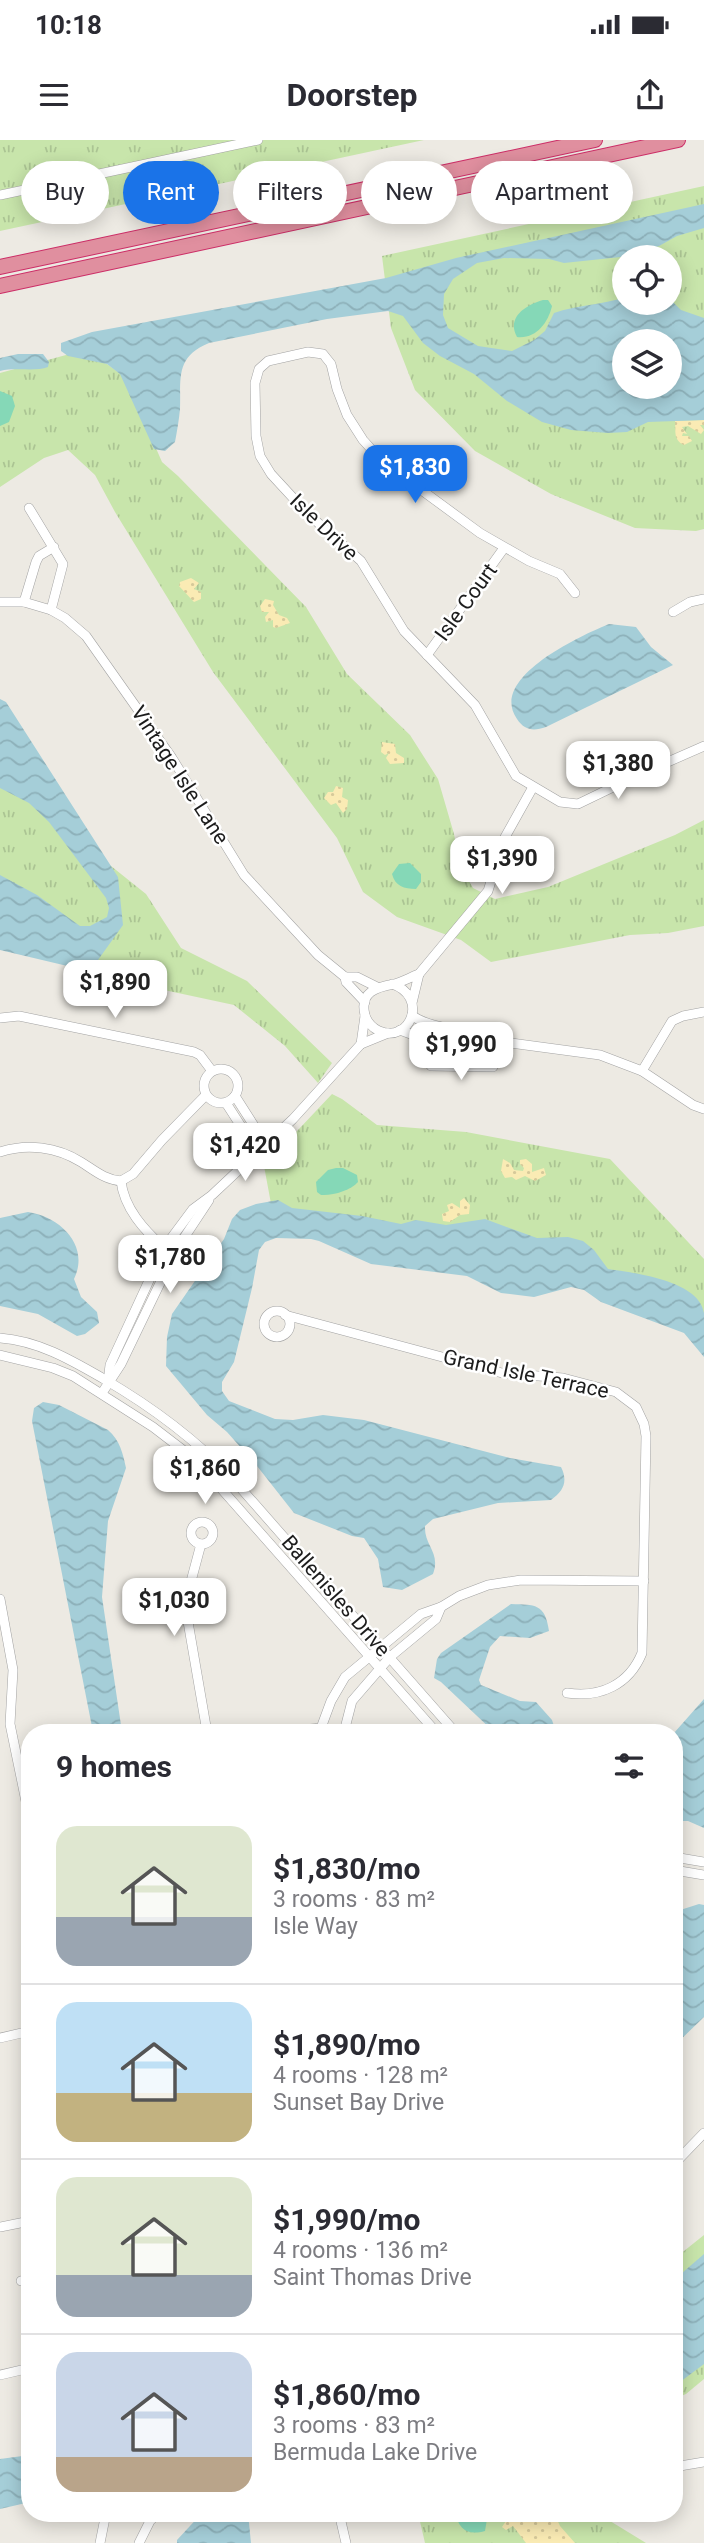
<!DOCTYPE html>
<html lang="en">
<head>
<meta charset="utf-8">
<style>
  body { margin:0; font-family:Roboto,sans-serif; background:#f2f2f3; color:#2b2b33; height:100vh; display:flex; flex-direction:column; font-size:26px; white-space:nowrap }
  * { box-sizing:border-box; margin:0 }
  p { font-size:23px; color:#7c7c81 }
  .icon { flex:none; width:38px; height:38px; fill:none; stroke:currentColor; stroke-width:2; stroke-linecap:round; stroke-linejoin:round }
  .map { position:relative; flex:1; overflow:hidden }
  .drawer { position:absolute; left:21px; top:1584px; width:662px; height:798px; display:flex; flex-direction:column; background:#fff; border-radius:28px; box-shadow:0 4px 18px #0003 }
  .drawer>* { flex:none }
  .guide { position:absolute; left:21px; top:21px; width:663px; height:63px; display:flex; gap:14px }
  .controls { position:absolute; left:612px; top:105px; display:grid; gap:14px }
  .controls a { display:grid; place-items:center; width:70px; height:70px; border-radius:50%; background:#fff; box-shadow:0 4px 18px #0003; font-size:35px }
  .price { position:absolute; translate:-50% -60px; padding:0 16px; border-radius:14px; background:#fff; color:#222; font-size:23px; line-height:46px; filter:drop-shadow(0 2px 4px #0008) }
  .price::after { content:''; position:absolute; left:50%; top:42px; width:21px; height:16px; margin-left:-10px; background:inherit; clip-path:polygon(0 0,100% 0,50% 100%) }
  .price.on { background:#1a73e8; color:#fff }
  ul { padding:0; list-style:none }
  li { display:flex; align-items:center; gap:21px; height:175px; padding:0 35px }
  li+li { border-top:2px solid #e1e1e2 }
  li span { display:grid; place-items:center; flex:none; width:196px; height:140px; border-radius:21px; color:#555 }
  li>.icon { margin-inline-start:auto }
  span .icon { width:84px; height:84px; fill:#fffc; stroke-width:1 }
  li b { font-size:30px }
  h2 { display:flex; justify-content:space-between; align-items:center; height:84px; padding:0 35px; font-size:30px }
  .chip { padding:0 24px; border-radius:32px; background:#fff; box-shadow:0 4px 18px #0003; font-size:24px; line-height:63px }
  .chip.on { background:#1a73e8; color:#fff }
  .status { display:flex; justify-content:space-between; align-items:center; height:49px; padding:0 35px; background:#fff; direction:ltr }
  .status svg { height:19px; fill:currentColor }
  header { display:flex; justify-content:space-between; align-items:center; height:91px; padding:0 35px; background:#fff; font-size:32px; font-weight:700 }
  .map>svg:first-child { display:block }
  .grass { fill:url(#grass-tufts); fill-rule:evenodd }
  .sand { fill:url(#sand-dots) }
  .pitch { fill:#85d8b7 }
  .water { fill:url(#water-waves); fill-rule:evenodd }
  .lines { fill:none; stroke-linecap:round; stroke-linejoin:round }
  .minor-casing { stroke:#a3a3a3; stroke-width:10 }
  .highway-casing { stroke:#cc2e67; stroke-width:16 }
  .minor { stroke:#fff; stroke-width:9 }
  .highway { stroke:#e08f9f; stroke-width:14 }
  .labels { text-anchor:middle; stroke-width:5; stroke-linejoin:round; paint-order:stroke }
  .street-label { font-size:21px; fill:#1c1c1c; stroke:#fff }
</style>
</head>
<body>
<div class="status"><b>10:18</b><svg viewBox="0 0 49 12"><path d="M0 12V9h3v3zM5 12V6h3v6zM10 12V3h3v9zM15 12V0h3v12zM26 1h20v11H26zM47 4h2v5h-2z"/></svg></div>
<header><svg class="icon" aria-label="menu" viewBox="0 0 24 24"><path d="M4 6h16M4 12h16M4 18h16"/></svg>Doorstep<svg class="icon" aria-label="share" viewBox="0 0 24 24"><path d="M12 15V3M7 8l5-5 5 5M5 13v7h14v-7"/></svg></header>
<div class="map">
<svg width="704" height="2403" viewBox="0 0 704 2403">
  <defs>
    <pattern id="grass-tufts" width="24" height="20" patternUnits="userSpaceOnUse" patternTransform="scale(1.75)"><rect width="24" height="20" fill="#c8e5ab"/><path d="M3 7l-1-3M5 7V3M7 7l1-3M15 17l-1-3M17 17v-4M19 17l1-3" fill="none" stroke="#abc493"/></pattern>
    <pattern id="sand-dots" width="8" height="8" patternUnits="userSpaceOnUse" patternTransform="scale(1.75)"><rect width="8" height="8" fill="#faebb4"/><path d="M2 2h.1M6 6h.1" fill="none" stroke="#d6c99a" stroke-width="1.8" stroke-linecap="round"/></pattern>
    <pattern id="water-waves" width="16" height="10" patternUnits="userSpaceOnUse" patternTransform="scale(1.75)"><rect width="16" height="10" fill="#a5ced8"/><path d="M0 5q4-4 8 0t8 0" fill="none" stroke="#8db0b9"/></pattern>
  </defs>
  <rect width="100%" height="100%" fill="#edeae3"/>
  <g class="grass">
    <path d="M 0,0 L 424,0 L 0,91 Z"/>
    <path d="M 704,46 L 704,389 L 696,391 L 635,388 L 551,354 L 475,311 L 415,250 L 391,188 L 382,116 ZM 625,117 L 670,117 L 670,163 L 625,163 ZM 625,201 L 670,201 L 670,247 L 625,247 Z"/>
    <path d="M 77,212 L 107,224 L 125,237 L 162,322 L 178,336 L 306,467 L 347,534 L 410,595 L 438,639 L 454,694 L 460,726 L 473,748 L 495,759 L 548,747 L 675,695 L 704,680 L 704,786 L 668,793 L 630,795 L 491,822 L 461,800 L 397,777 L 363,752 L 337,698 L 213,532 L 115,372 L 95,335 L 68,310 L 44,318 L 0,347 L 0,233 Z"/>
    <path d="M 0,640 L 66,690 L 146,754 L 181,808 L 247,841 L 332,923 L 318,943 L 285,906 L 234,865 L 150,847 L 80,829 L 27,760 L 0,750 Z"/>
    <path d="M 332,954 L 342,959 L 377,985 L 466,992 L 610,1019 L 704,1119 L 704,1197 L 627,1149 L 272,1069 L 264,1026 Z"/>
    <path d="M 704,2095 L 704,2239 L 686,2254 L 676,2258 L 674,2256 L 674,2119 Z"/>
    <path d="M 418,2373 L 597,2373 L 646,2403 L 425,2403 Z"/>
  </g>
  <g class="sand">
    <path d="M 704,280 L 704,285 L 700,285 L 704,290 L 701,294 L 688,286 L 682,287 L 687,294 L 683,293 L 682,296 L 689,296 L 692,301 L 684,305 C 673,300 676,291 675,281 Z"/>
    <path d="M 191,438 L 199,443 L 194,449 L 201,452 L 201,459 L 194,462 L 179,446 L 180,442 Z"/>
    <path d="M 265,459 L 274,461 L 273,465 L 279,475 L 287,478 L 290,483 L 276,488 L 273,487 L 273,480 L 266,482 L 265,477 L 269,472 L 262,472 L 260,466 Z"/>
    <path d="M 382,602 L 395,604 L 396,613 L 404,618 L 404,623 L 390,624 L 386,618 L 389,613 L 385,615 L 381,612 Z"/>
    <path d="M 336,646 L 343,648 L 342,657 L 348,660 L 347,669 L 343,673 L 336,663 L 331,665 L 324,658 L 328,652 L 333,652 Z"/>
    <path d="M 503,1019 L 510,1023 L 514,1030 L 523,1031 L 524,1028 L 520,1024 L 520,1020 L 526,1019 L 532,1024 L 532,1032 L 544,1028 L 546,1035 L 535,1041 L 525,1036 L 516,1040 L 512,1037 L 505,1038 L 501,1031 Z"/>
    <path d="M 464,1058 L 470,1065 L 469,1074 L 460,1075 L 450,1082 L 443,1081 L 442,1074 L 449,1071 L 447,1065 L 452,1063 L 460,1068 L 460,1061 Z"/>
    <path d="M 507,2373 L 554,2373 L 560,2386 L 575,2403 L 526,2403 L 513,2386 L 506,2390 L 502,2387 L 508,2378 Z"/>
  </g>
  <g class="pitch">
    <path d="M 543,160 L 548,160 L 552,166 C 548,183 536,199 517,197 C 506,177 526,165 543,160 Z"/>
    <path d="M 0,251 L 12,256 L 15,266 L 9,282 L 0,286 Z"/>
    <path d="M 410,723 L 421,734 L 421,742 L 416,749 C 404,749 395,746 392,734 L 399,724 Z"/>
    <path d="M 336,1028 L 343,1028 L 357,1035 L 358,1042 C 351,1050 333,1056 321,1055 L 317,1052 L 316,1042 L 328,1030 Z"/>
    <path d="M 455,2373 L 484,2373 L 487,2379 L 485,2391 C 467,2396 459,2389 455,2373 Z"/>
  </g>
  <g class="water">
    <path d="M 704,64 L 704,88 L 677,96 L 659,106 L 630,116 L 564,123 L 549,119 L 504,118 L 477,123 L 453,139 L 444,154 L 443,175 L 448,188 L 478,206 L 512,211 L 534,200 L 545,191 L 554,173 C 577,165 602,165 625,157 L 625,163 L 670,163 L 670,159 L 681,170 L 704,178 L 704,280 L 648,282 L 627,292 L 608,293 L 571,290 L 542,282 L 507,261 L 474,234 L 440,216 L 423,203 L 403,176 L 388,171 L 327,179 L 209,203 C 175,217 181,238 180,269 C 179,280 177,291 175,302 L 165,311 L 154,309 L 120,234 L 107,224 L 68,216 L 61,211 L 61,203 L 92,192 L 386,138 L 456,118 ZM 625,201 L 670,201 L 670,247 L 625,247 Z"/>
    <path d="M 18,214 L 43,214 L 49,222 L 48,227 C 36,232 15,227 0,231 L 0,218 Z"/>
    <path d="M 609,484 L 636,487 L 651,507 L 673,525 L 546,587 C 534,591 525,591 517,579 C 488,538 580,496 609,484 Z"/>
    <path d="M 0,559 L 6,562 L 118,737 L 123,785 L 98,820 L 91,826 L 80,829 L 0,810 L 0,735 L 37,755 L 80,786 L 90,786 L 107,777 L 109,768 L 106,758 L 49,682 L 29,663 L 0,648 Z"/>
    <path d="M 278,1060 L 292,1068 L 362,1076 L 401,1084 L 416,1080 L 446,1085 L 485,1079 L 537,1098 L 568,1097 L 583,1101 L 594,1110 L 608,1129 C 634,1133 699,1140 704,1173 C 704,1187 704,1203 704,1217 L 684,1193 L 601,1162 L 584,1150 L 571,1147 L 534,1157 L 501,1153 L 467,1136 L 371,1124 L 319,1101 L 311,1099 L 276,1098 L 265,1102 L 259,1110 L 252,1148 L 234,1222 L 222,1242 L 222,1251 L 229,1261 L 275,1279 L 293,1280 L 323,1275 L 364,1280 L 510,1318 L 561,1327 C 568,1341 564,1351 551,1360 L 498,1363 L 433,1379 L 425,1386 C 424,1406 441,1412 433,1434 L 402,1450 L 383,1447 L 378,1419 L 364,1398 L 352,1396 L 294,1373 L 257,1326 L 227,1292 L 207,1275 L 166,1226 L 167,1197 L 172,1174 L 224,1099 L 232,1079 L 240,1070 L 256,1064 Z"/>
    <path d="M 28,1072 C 61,1077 90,1106 74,1139 L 81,1157 L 97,1172 L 99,1183 L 85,1194 L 77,1196 L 38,1174 L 0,1166 L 0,1078 Z"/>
    <path d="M 43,1262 L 59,1265 L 108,1290 C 120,1300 123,1314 126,1328 L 108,1381 L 102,1457 L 122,1592 L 93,1592 L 32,1281 L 34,1268 Z"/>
    <path d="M 511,1464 C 535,1465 545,1463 549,1491 L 530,1498 L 500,1496 L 490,1507 L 479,1540 L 481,1545 L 520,1561 L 536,1562 L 552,1580 L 556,1592 L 494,1592 L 441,1542 L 434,1538 L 437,1519 L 441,1513 Z"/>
    <path d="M 704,1559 L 704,1688 L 688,1681 L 674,1681 L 674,1593 Z"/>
    <path d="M 699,1764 L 704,1765 L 704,1877 L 674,1906 L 674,1772 Z"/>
    <path d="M 704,2114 L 704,2224 L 680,2242 L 674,2241 L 674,2140 Z"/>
    <path d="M 30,2315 L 30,2362 L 0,2369 L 0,2319 Z"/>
    <path d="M 202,2373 L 248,2373 L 251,2403 L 177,2403 L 177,2400 Z"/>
  </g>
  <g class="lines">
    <g class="minor-casing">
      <g id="minor">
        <path d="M 0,55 L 258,0"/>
        <path d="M 29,368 L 63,424 L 51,470"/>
        <path d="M 575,453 L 560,434 L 529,421 L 480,393 L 382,321 L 363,300 L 347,275 L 337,249 L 331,224 L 323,214 L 308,212 L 268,221 L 259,229 L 255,243 L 256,296 L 260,316 L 271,334 L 307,373 L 361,421 L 404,491 L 475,565 L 516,636 L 560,662 L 578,664 L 636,636 L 704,606"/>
        <path d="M 0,462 L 24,462 L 51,470 L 65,478 L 86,496 L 172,618 L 244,735 L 318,815 L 345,837"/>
        <path d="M 24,462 L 36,422 L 39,416 L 54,407"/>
        <path d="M 673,472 L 690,462 L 704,459"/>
        <path d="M 427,515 L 504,408"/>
        <path d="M 419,834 L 488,751 L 504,699 L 533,647"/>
        <path d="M 392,844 C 429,856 411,904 379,891 C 373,888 367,882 365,875 C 359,852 377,847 394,844 C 402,842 411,837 419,834 L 412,863"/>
        <path d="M 365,862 L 346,842 L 345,837 L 357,837 L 377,847"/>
        <path d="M 365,876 L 361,904 L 388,893"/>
        <path d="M 0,878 L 19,876 L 194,912 L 200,915 L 212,931"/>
        <path d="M 400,890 C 416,896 445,909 459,896 C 450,884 426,888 412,875"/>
        <path d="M 459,896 L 600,915 L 642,931 L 693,965 L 704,969"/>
        <path d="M 431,926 L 493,927"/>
        <path d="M 471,926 L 472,899"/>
        <circle cx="221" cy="946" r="17"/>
        <path d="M 642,931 L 672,881 L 683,876 L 704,872"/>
        <path d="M 235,956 L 265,1003"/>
        <path d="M 226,963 L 257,1011"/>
        <path d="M 0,1012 C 27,1003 57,1007 81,1022 C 94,1030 105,1040 121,1041"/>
        <path d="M 121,1041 L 133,1034 L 162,1000 L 206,955"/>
        <path d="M 121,1041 C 124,1068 144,1090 164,1108"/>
        <circle cx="277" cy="1184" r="13"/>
        <path d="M 285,1175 L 502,1233 L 563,1238 L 616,1252 L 636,1267 L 644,1284 L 646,1296 L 642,1513 C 629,1545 600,1558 567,1553"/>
        <path d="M 0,1198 C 39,1201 71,1220 104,1239 C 152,1267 193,1297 231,1337 L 455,1592"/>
        <path d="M 0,1215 L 53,1228 L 73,1236 L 153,1287 L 196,1320 L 436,1592"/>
        <path d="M 108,1242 L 110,1225 L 164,1108 L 193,1069 L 212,1055 L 293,979 L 361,904"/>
        <path d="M 102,1253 L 121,1224 L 176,1110 L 209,1060"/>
        <circle cx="202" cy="1393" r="11"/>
        <path d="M 201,1404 L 190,1445 L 187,1476 L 207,1592"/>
        <path d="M 0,1459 L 13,1530 L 10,1584 L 30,1681"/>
        <path d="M 321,1588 L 331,1561 L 345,1537 L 421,1474 L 441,1467 L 459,1456 L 488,1445 L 521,1440 L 644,1441"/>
        <path d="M 279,1592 L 321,1588 L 348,1592"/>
        <path d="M 344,1592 L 352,1561 L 390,1517 L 436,1479 L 441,1467"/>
        <path d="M 674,1717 L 704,1722"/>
        <path d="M 674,1730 L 704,1735"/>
        <path d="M 0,1898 L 30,1891"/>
        <path d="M 674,2024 L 704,1993"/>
        <path d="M 0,2087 L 30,2081"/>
        <path d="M 21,2141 L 30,2139"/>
        <path d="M 0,2235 L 30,2228"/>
        <path d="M 674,2327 L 704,2322"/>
        <path d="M 339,2373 L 346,2403"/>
        <path d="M 100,2403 L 106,2373"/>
        <path d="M 139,2403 L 150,2381 L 158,2373"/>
      </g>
    </g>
    <g class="highway-casing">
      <g id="highway">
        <path d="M 0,127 L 595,0"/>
        <path d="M 0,146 L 678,0"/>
      </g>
    </g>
    <use href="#minor" class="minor"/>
    <use href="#highway" class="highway"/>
  </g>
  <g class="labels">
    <g class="street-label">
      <text transform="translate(324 387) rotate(44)" y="7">Isle Drive</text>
      <text transform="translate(466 462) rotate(-54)" y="7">Isle Court</text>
      <text transform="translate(180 635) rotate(57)" y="7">Vintage Isle Lane</text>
      <text transform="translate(526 1234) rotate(12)" y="7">Grand Isle Terrace</text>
      <text transform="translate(336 1456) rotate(49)" y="7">Ballenisles Drive</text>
    </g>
  </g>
</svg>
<div class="controls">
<a><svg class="icon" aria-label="locate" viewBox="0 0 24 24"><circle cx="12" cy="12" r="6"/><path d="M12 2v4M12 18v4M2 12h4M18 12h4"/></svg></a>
<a><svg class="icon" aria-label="layers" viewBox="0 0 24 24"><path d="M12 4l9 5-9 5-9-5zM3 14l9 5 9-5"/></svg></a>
</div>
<b class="price on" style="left:415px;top:365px">$1,830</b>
<b class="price" style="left:618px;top:661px">$1,380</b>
<b class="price" style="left:502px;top:756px">$1,390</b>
<b class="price" style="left:115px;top:880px">$1,890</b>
<b class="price" style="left:461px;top:942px">$1,990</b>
<b class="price" style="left:245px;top:1043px">$1,420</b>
<b class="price" style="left:170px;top:1155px">$1,780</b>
<b class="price" style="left:205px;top:1366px">$1,860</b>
<b class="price" style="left:174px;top:1498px">$1,030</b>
<div class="guide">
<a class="chip">Buy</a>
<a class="chip on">Rent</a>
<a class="chip">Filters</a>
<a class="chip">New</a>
<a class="chip">Apartment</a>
</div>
<section class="drawer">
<h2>9 homes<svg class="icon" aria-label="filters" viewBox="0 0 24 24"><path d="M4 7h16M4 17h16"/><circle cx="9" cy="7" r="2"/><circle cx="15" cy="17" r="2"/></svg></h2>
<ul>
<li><span style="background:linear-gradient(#dfe7d0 65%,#9aa5b1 0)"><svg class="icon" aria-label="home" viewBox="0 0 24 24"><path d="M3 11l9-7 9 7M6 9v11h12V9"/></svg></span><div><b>$1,830/mo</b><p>3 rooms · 83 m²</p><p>Isle Way</p></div></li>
<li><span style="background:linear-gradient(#bfe0f5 65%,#c2b280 0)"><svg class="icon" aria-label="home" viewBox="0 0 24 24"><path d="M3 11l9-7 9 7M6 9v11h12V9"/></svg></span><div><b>$1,890/mo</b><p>4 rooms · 128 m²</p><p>Sunset Bay Drive</p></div></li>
<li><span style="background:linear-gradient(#dfe7d0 70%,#9aa5b1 0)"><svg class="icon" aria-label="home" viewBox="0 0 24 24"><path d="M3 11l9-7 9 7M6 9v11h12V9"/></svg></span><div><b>$1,990/mo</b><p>4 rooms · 136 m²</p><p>Saint Thomas Drive</p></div></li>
<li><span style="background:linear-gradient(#c9d6e8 75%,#b9a48a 0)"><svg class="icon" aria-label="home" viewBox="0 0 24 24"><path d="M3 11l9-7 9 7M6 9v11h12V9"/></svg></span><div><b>$1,860/mo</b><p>3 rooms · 83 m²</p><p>Bermuda Lake Drive</p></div></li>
</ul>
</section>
</div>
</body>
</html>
